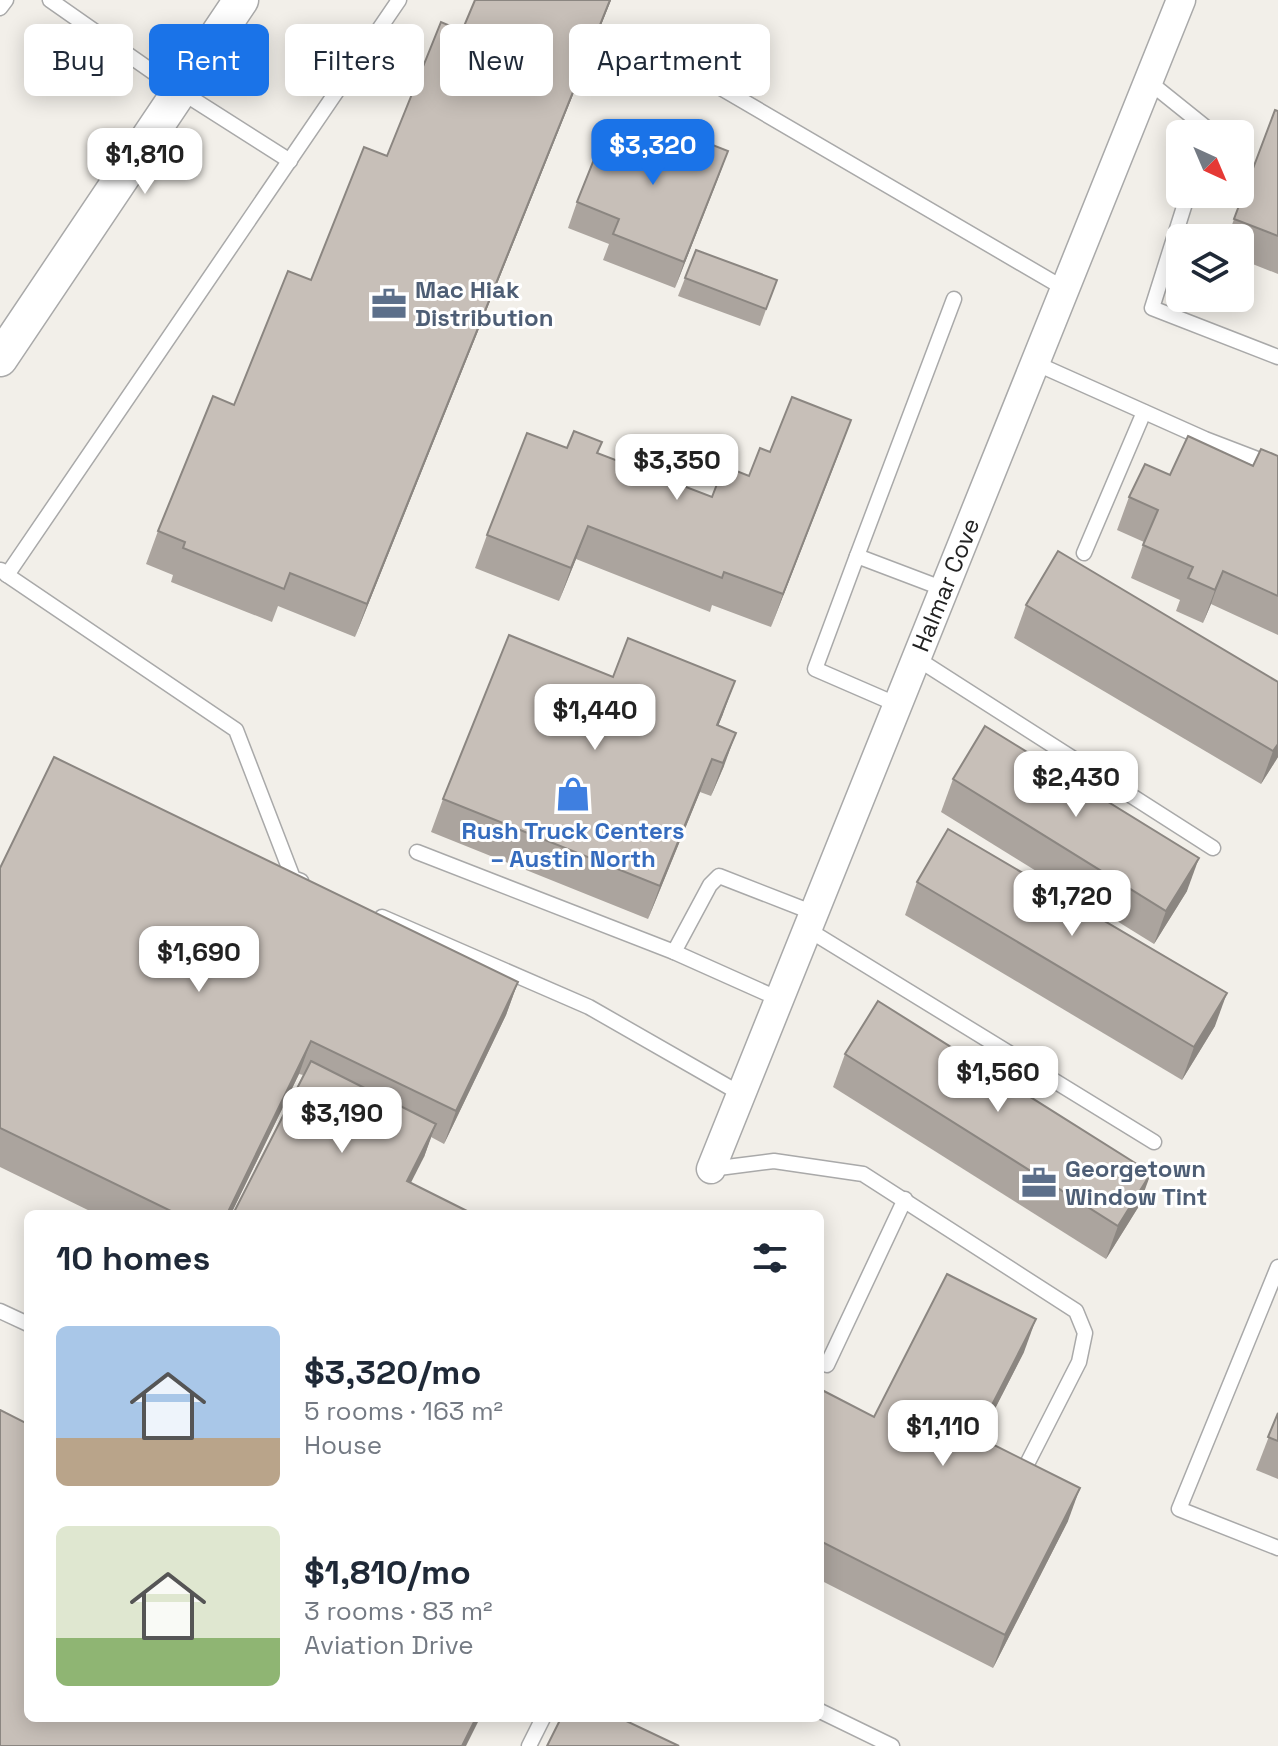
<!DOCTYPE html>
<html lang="en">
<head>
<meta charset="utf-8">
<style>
  body { margin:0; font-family:"Space Grotesk",sans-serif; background:#f6f6f7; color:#1f2937; height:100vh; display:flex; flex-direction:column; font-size:30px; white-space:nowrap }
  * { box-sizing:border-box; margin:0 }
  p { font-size:26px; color:#747a83 }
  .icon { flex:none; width:44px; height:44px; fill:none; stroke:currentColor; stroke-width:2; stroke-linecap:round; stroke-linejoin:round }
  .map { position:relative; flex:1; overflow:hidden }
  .drawer { position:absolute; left:24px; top:1210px; width:800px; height:512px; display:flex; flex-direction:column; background:#fff; border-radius:12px; box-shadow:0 4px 20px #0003 }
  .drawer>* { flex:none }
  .top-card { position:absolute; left:24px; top:24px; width:800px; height:72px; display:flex; gap:16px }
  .needle { width:52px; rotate:136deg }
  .tools { position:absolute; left:1166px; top:120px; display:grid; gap:16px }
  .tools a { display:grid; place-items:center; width:88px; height:88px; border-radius:12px; background:#fff; box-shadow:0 4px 20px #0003; font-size:40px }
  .price { position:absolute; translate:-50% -68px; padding:0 18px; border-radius:16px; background:#fff; color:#222; font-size:26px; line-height:52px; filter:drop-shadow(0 2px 4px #0008) }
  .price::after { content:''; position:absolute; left:50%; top:48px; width:24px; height:18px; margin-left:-12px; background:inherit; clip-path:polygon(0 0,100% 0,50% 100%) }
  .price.on { background:#1a73e8; color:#fff }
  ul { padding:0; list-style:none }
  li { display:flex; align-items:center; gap:24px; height:200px; padding:0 32px }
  li span { display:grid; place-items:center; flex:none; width:224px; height:160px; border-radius:12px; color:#555 }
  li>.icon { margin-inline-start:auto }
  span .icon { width:96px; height:96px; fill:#fffc; stroke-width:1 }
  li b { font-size:34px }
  h2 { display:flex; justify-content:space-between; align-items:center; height:96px; padding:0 32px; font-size:34px }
  .pill { padding:0 28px; border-radius:12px; background:#fff; box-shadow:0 4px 20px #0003; font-size:28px; line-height:72px }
  .pill.on { background:#1a73e8; color:#fff }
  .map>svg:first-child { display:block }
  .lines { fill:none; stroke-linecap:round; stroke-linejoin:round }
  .service-casing { stroke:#a9a9a9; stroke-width:17 }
  .minor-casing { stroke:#a9a9a9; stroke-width:31 }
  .tertiary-casing { stroke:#a9a9a9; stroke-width:37 }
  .service { stroke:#fff; stroke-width:14 }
  .minor { stroke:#fff; stroke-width:28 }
  .tertiary { stroke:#fff; stroke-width:34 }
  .wall { fill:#aba49e }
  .shaded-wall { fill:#8b8681 }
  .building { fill:#c7bfb8; stroke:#8b8681; stroke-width:2 }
  .labels { text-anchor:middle; stroke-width:6; stroke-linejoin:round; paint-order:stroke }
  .service-label { font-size:24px; font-weight:bold; fill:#4e5e75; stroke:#fff; text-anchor:start }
  .street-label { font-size:24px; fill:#222; stroke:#fff }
  .shop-label { font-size:24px; font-weight:bold; fill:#366cbe; stroke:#fff }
</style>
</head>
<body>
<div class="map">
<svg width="1278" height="1746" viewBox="0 0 1278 1746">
  <rect width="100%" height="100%" fill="#f2efe9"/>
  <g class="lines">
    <g class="service-casing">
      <g id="service">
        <path d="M 50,0 L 180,91 L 290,161"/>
        <path d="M 0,8 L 6,0"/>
        <path d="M 702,77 L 1065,289"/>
        <path d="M 1148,81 L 1209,130 L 1207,134"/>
        <path d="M 1188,194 L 1152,308 L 1278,357"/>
        <path d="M 1035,363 L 1205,439 L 1278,467"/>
        <path d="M 1084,553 L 1144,412"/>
        <path d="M 857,556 L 954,299"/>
        <path d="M 1,570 L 7,575 L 399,0"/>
        <path d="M 7,575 L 236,730 L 293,878 L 301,881"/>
        <path d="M 916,658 L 1213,848"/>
        <path d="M 898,705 L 815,669 L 857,556 L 944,589"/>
        <path d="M 417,852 L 674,952"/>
        <path d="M 382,917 L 589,1007 L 741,1094"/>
        <path d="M 807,929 L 1154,1142"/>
        <path d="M 779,999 L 674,952 L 710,885 L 719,876 L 814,913"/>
        <path d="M 711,1169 L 774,1161 L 863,1174 L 1076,1311 L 1085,1333 L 1079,1362 L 1027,1464"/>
        <path d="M 1278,1267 L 1179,1509 L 1278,1548"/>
        <path d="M 0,1311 L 28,1324"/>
        <path d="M 827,1365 L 905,1199"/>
        <path d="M 820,1711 L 892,1746"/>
        <path d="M 529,1746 L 543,1718"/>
      </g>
    </g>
    <g class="minor-casing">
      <path id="minor" d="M 711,1169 L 1181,0"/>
    </g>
    <g class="tertiary-casing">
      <path id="tertiary" d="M 0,359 L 241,0"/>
    </g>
    <use href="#service" class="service"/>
    <use href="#minor" class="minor"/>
    <use href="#tertiary" class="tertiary"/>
  </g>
  <g class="wall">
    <path d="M 475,0 L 611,0 L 355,637 L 278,606 L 272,622 L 171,582 L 173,575 L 146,564 L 158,531 L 462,31 Z"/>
    <path d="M 1275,110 L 1278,111 L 1278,274 L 1240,259 L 1240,238 L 1227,238 Z"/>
    <path d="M 661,142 L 728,151 L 675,288 L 603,260 L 609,244 L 568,228 L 577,202 Z"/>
    <path d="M 696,250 L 777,280 L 760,326 L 678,296 Z"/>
    <path d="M 851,420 L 771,627 L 712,605 L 710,612 L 576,559 L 559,601 L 475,568 L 487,535 L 567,448 L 598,453 L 712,497 L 749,476 L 770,452 Z"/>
    <path d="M 1278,456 L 1278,635 L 1211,604 L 1203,623 L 1176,611 L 1180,600 L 1131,578 L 1144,542 L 1117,530 L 1129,497 L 1170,475 L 1253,466 Z"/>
    <path d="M 1026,605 L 1278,682 L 1278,757 L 1261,784 L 1014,638 Z"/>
    <path d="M 613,677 L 723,714 L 718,726 L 724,766 L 711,796 L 700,792 L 648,919 L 431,832 L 443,799 Z"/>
    <path d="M 953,779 L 1187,891 L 1154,944 L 941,812 Z"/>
    <path d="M 0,868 L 518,982 L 506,1015 L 444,1144 L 431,1137 L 424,1157 L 233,1214 L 303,1075 L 299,1074 L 231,1214 L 96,1214 L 0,1167 Z"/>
    <path d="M 917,882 L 1215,1026 L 1182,1080 L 905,915 Z"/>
    <path d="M 845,1054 L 1139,1206 L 1106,1259 L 833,1087 Z"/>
    <path d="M 1024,1352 L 980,1438 L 1068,1521 L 993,1668 L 820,1580 L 820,1389 L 874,1417 Z"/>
    <path d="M 1278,1413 L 1278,1479 L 1256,1470 Z"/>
  </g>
  <g class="shaded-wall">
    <path d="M 610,0 L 611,0 L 355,637 L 367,604 Z"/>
    <path d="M 728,151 L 719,176 L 675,288 L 684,262 Z"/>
    <path d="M 851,420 L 839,453 L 771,627 L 783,594 Z"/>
    <path d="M 588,526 L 576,559 L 559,601 L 571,568 Z"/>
    <path d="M 1223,571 L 1211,604 L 1203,623 L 1215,590 Z"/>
    <path d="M 735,681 L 723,714 L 705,758 L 717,725 Z"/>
    <path d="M 736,733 L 724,766 L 711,796 L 723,763 Z"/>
    <path d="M 1278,744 L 1278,757 L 1261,784 L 1273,751 Z"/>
    <path d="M 712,759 L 700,792 L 648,919 L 660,886 Z"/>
    <path d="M 1199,858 L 1187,891 L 1154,944 L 1166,911 Z"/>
    <path d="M 518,982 L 506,1015 L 444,1144 L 456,1111 Z"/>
    <path d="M 1227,993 L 1215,1026 L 1182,1080 L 1194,1047 Z"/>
    <path d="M 311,1041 L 299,1074 L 231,1214 L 227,1214 Z"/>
    <path d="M 436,1124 L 424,1157 L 395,1214 L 407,1181 Z"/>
    <path d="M 1151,1173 L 1139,1206 L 1106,1259 L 1118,1226 Z"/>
    <path d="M 1036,1319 L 1024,1352 L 964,1469 L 976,1436 Z"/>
    <path d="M 1080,1488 L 1068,1521 L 993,1668 L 1005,1635 Z"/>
    <path d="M 476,1718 L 480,1718 L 466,1746 L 462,1746 Z"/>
  </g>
  <g class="building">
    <path d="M 475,0 L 610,0 L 367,604 L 290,573 L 284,589 L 183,548 L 185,542 L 158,531 L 213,396 L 234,405 L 288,271 L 311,280 L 364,147 L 387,156 L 441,22 L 462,31 Z"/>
    <path d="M 1275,110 L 1278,111 L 1278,236 L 1234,219 Z"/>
    <path d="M 609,122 L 661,142 L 667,127 L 728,151 L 684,262 L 613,234 L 619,219 L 577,202 Z"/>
    <path d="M 696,250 L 777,280 L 766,309 L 685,278 Z"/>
    <path d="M 792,397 L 851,420 L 783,594 L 724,572 L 722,578 L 588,526 L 571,568 L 487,535 L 527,433 L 567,448 L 574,431 L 602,442 L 597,453 L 712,497 L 724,466 L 749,476 L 760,448 L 770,452 Z"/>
    <path d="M 1188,436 L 1253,466 L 1261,449 L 1278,456 L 1278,596 L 1223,571 L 1215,590 L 1188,578 L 1193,567 L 1143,545 L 1158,510 L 1129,497 L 1145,464 L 1170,475 Z"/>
    <path d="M 1058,551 L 1278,682 L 1278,744 L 1273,751 L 1026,605 Z"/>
    <path d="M 509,635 L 613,677 L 628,638 L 735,681 L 717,725 L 736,733 L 723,763 L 712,759 L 660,886 L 443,799 Z"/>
    <path d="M 985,726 L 1199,858 L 1166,911 L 953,779 Z"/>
    <path d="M 54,757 L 518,982 L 456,1111 L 311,1041 L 227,1214 L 177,1214 L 0,1128 L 0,868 Z"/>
    <path d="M 948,829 L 1227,993 L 1194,1047 L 917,882 Z"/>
    <path d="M 878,1001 L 1151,1173 L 1118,1226 L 845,1054 Z"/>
    <path d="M 311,1061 L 436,1124 L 407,1181 L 473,1214 L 233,1214 Z"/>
    <path d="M 947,1274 L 1036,1319 L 976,1436 L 1080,1488 L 1005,1635 L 820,1541 L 820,1389 L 874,1417 Z"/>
    <path d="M 0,1410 L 28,1424 L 28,1718 L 476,1718 L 462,1746 L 0,1746 Z"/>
    <path d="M 1278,1413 L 1278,1441 L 1268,1437 Z"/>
    <path d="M 561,1718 L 620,1718 L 679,1746 L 547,1746 Z"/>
  </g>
  <defs>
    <g id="office-bare" transform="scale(2.76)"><path d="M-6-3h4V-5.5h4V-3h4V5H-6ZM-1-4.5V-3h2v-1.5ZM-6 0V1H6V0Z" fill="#5c6f8a" stroke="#fff" stroke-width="2.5" paint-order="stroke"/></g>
    <g id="shop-bare" transform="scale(2.76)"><path d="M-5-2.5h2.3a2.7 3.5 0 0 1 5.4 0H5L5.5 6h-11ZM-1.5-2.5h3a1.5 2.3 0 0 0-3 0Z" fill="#3f7fe0" stroke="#fff" stroke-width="2.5" paint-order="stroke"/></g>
  </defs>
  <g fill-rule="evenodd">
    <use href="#office-bare" x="389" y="304"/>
    <use href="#shop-bare" x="573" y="794"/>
    <use href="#office-bare" x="1039" y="1183"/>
  </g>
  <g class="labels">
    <g class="service-label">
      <text x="415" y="298">Mac Hiak<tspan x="415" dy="28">Distribution</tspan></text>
      <text x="1065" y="1177">Georgetown<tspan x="1065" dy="28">Window Tint</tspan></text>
    </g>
    <g class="street-label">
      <text transform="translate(946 585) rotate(-68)" y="8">Halmar Cove</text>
    </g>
    <g class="shop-label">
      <text x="573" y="839">Rush Truck Centers<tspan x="573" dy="28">– Austin North</tspan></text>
    </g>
  </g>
</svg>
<div class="tools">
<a><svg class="needle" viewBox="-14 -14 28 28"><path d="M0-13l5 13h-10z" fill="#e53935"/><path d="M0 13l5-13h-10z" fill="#747a83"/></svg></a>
<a><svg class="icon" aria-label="layers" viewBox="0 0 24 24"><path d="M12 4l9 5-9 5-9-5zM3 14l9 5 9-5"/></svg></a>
</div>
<b class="price on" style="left:653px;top:187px">$3,320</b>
<b class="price" style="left:145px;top:196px">$1,810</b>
<b class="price" style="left:677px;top:502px">$3,350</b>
<b class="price" style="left:595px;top:752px">$1,440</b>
<b class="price" style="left:1076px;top:819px">$2,430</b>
<b class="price" style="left:1072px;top:938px">$1,720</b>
<b class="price" style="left:199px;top:994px">$1,690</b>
<b class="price" style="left:998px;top:1114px">$1,560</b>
<b class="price" style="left:342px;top:1155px">$3,190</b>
<b class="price" style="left:943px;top:1468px">$1,110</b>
<div class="top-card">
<a class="pill">Buy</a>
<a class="pill on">Rent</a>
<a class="pill">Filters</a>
<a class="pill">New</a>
<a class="pill">Apartment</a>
</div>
<section class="drawer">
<h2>10 homes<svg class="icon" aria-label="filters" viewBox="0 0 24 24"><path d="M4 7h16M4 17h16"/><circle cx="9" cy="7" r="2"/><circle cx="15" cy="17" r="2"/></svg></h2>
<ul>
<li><span style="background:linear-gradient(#a9c7e8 70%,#b9a48a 0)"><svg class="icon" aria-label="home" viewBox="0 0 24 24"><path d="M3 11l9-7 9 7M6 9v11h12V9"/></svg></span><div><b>$3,320/mo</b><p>5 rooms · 163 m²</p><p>House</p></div></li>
<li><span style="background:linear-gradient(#dfe7d0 70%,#8fb573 0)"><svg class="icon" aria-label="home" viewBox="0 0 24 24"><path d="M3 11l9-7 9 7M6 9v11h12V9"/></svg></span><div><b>$1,810/mo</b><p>3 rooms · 83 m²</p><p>Aviation Drive</p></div></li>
</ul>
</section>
</div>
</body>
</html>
